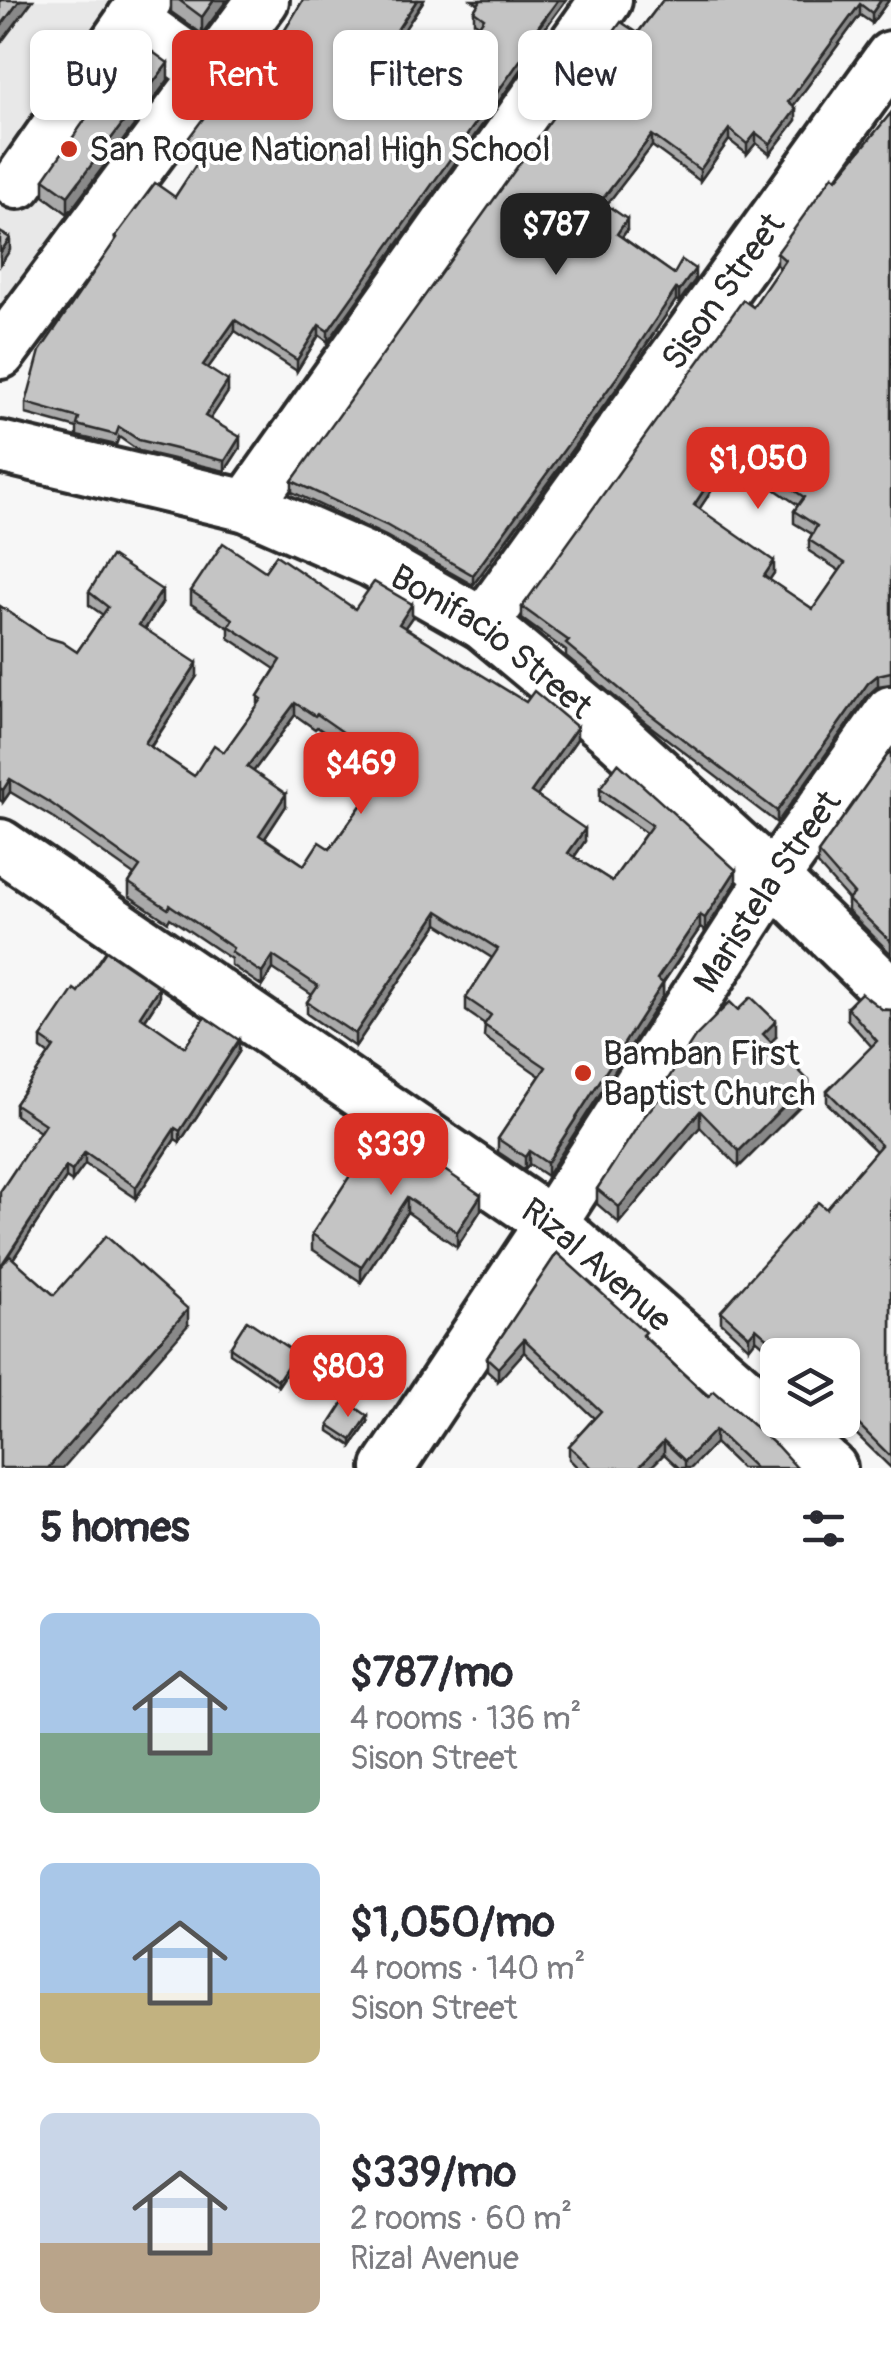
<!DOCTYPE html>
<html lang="en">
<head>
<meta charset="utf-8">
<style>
  body { margin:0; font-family:Pangolin,sans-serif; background:#f7f7f7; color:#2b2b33; height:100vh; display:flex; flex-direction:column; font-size:38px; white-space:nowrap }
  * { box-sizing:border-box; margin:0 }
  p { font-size:32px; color:#7c7c81 }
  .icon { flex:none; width:55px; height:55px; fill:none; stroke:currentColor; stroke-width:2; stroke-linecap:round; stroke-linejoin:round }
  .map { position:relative; height:1468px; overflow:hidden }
  .details { display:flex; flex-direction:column; background:#fff; flex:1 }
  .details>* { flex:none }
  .guide { position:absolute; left:30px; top:30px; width:832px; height:90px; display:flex; gap:20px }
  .tools { position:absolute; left:760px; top:1338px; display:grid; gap:20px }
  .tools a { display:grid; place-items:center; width:100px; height:100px; border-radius:15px; background:#fff; box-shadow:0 2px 8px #0004; font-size:50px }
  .price { position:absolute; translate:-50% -85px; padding:0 22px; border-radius:20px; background:#d93025; color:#fff; font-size:32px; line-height:65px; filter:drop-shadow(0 2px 5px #0008) }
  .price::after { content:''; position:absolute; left:50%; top:60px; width:30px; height:22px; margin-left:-15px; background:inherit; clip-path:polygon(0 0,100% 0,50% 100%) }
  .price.selected { background:#222; color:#fff }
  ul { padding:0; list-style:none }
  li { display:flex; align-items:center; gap:30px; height:250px; padding:0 40px }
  li span { display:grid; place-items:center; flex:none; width:280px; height:200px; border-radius:15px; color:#555 }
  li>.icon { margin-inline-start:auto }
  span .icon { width:120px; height:120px; fill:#fffc; stroke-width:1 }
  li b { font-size:42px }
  h2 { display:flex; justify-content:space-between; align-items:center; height:120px; padding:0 40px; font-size:42px }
  .tag { padding:0 35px; border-radius:15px; background:#fff; box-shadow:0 2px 8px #0004; font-size:35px; line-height:90px }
  .tag.selected { background:#d93025; color:#fff }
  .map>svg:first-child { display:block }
  .built { fill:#e8e8e8 }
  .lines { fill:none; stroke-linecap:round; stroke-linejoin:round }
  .minor-casing { stroke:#2b2b2b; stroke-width:58 }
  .minor { stroke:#fff; stroke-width:50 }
  .wall { fill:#a9a9a9; stroke:#2b2b2b; stroke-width:2.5; fill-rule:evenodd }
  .shaded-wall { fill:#898989; stroke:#2b2b2b; stroke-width:2.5 }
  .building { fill:#c4c4c4; stroke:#2b2b2b; stroke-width:2.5; fill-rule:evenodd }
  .poi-dot { fill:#c8321e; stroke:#fff; stroke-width:4 }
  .labels { text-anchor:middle; stroke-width:8; stroke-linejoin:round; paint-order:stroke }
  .poi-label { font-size:35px; fill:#2b2b2b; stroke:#fff; text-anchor:start }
  .street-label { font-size:35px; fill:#2b2b2b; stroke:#fff }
</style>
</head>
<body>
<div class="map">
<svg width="891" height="1468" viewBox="0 0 891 1468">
  <rect width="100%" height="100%" fill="#f7f7f7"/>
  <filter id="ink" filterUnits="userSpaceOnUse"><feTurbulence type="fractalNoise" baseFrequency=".01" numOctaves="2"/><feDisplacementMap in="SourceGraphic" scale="20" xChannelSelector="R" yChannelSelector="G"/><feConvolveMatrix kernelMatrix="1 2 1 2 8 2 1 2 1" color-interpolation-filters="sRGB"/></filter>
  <g filter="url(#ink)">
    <path class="built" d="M 0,0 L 246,0 L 0,338 Z"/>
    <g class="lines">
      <g class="minor-casing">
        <g id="minor">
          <path d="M 132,19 L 209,74"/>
          <path d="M 18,183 L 146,0"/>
          <path d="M 0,353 L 263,0"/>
          <path id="s1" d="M 0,447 L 247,506 L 372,561 L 483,624 L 614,733 L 773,878 L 891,994"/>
          <path d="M 247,506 L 606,0"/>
          <path id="s2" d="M 483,624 L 891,57"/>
          <path id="s3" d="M 0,845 L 551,1223 L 831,1468"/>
          <path id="s4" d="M 388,1468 L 551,1223 L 773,878 L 891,712"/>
        </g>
      </g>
      <use href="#minor" class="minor"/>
    </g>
    <g class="wall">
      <path d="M 171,0 L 227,0 L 202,34 L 171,12 Z"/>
      <path d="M 303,0 L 424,0 L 396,42 L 445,76 L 479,25 L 474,22 L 474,11 L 478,4 L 472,0 L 566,0 L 541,34 L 541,42 L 328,342 L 319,335 L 297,371 L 235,331 L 208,368 L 228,392 L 210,419 L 240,448 L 225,471 L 139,451 L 119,437 L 116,445 L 77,436 L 77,428 L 26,414 L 26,403 L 115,241 L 115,237 L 175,197 L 199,161 L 187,151 L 187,140 L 276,45 Z"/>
      <path d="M 663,0 L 889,0 L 872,23 L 860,15 L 793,106 L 796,120 L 770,154 L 756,143 L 747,154 L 729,140 L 700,181 L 652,146 L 606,205 L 627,230 L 622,237 L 674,274 L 695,280 L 679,302 L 676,300 L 620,384 L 473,585 L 386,536 L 292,492 L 292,481 Z"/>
      <path d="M 168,80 L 68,214 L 44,196 L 44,179 Z"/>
      <path d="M 891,113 L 891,684 L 878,686 L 868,695 L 777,823 L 646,723 L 566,656 L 566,651 L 522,619 L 522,607 L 753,307 L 780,268 L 777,265 L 777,253 ZM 732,460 L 798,505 L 794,511 L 794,523 L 812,534 L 809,540 L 809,551 L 840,571 L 813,609 L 769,580 L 774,573 L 699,509 Z"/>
      <path d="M 265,571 L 355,609 L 412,617 L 405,627 L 577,739 L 537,796 L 585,841 L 574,857 L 612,881 L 646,833 L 600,801 L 600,788 L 736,883 L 705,931 L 700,928 L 663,983 L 663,996 L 547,1176 L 529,1164 L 525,1170 L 498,1152 L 498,1139 L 540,1076 L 484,1037 L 485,1024 L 466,1011 L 466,998 L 492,958 L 438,924 L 355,1047 L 307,1014 L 307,1002 L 312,995 L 273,969 L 262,986 L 231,965 L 231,959 L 170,918 L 168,922 L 129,896 L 129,883 L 134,875 L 52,817 L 10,792 L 3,802 L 0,800 L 0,606 L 46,637 L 77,652 L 103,615 L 89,605 L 89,592 L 162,603 L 145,629 L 197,676 L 151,747 L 194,776 L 224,752 L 258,705 L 258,696 L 275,669 L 229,638 L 229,628 L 191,604 L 191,591 ZM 295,715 L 315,729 L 317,727 L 384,773 L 330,849 L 304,865 L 265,838 L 286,806 L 253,772 Z"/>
      <path d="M 891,750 L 891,954 L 848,911 L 848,899 L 818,865 L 818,853 Z"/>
      <path d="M 78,992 L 159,998 L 145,1020 L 185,1047 L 239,1052 L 180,1142 L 175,1139 L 136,1198 L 85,1164 L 72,1182 L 66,1178 L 13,1259 L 54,1295 L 188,1325 L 0,1468 L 0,1192 L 40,1132 L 15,1115 L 15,1104 L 49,1055 L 41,1049 L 41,1038 Z"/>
      <path d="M 847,1007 L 891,1010 L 891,1468 L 846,1424 L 846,1418 L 842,1415 L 842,1355 L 778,1355 L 778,1358 L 756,1339 L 749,1348 L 721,1322 L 721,1311 L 826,1209 L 876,1151 L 827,1103 L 827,1091 L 872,1047 L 847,1019 Z"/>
      <path d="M 738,1010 L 776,1037 L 770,1042 L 809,1097 L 739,1167 L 700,1127 L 619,1223 L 597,1204 L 597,1189 L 668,1088 L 668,1079 Z"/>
      <path d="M 376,1153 L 481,1210 L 457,1247 L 407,1212 L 361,1282 L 312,1249 L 312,1234 Z"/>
      <path d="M 557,1253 L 708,1397 L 797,1468 L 741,1468 L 715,1443 L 691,1468 L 679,1468 L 664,1454 L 650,1468 L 578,1468 L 569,1459 L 569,1446 L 594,1418 L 524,1352 L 498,1381 L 487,1371 L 487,1358 Z"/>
      <path d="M 230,1347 L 296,1359 L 278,1386 L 230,1353 Z"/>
      <path d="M 368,1422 L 352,1446 L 329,1431 L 329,1425 Z"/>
    </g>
    <g class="shaded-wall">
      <path d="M 20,0 L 33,0 L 0,44 L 0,27 Z"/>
      <path d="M 214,0 L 227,0 L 202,34 L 202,17 Z"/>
      <path d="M 417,0 L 424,0 L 391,50 L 391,39 Z"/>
      <path d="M 558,0 L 566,0 L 541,34 L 541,42 L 328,342 L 328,331 Z"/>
      <path d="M 881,0 L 889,0 L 872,23 L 872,13 Z"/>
      <path d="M 860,4 L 860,15 L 788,113 L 788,102 Z"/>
      <path d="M 168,63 L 168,80 L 68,214 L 68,196 Z"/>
      <path d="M 796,109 L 796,120 L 770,154 L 770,144 Z"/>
      <path d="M 729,129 L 729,140 L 700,181 L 700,170 Z"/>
      <path d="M 756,133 L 756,143 L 747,154 L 747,144 Z"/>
      <path d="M 652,135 L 652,146 L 601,212 L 601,201 Z"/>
      <path d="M 627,219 L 627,230 L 617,244 L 617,234 Z"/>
      <path d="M 10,238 L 10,250 L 0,265 L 0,253 Z"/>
      <path d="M 695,269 L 695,280 L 679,302 L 679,291 Z"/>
      <path d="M 676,289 L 676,300 L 620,384 L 473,585 L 473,575 Z"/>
      <path d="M 235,320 L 235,331 L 203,375 L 203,365 Z"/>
      <path d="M 319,325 L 319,335 L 297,371 L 297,360 Z"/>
      <path d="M 228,381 L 228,392 L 205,427 L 205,416 Z"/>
      <path d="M 240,437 L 240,448 L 225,471 L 225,461 Z"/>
      <path d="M 732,448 L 732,460 L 694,517 L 694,505 Z"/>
      <path d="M 774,561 L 774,573 L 764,588 L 764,576 Z"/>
      <path d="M 162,590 L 162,603 L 139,638 L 139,625 Z"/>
      <path d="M 412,604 L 412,617 L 399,636 L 399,624 Z"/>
      <path d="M 197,663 L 197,676 L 145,755 L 145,743 Z"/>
      <path d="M 878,675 L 878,686 L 868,695 L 777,823 L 777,811 L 868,683 Z"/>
      <path d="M 295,703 L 295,715 L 247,780 L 247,767 Z"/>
      <path d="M 577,727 L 577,739 L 531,805 L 531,792 Z"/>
      <path d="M 10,779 L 10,792 L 3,802 L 3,790 Z"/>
      <path d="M 286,794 L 286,806 L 259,847 L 259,835 Z"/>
      <path d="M 585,829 L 585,841 L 568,866 L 568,853 Z"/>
      <path d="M 736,870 L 736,883 L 705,931 L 705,918 Z"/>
      <path d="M 438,911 L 438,924 L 355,1047 L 355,1034 Z"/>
      <path d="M 700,915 L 700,928 L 657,992 L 657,979 Z"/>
      <path d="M 273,956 L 273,969 L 262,986 L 262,973 Z"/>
      <path d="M 663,983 L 663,996 L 547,1176 L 547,1163 Z"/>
      <path d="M 159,987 L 159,998 L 140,1027 L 140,1016 Z"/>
      <path d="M 776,1021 L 776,1037 L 763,1050 L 763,1034 Z"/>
      <path d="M 239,1040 L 239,1052 L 180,1142 L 180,1131 Z"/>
      <path d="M 809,1081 L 809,1097 L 739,1167 L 739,1151 Z"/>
      <path d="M 700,1111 L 700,1127 L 619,1223 L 619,1207 Z"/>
      <path d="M 175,1128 L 175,1139 L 136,1198 L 136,1187 Z"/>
      <path d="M 529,1151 L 529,1164 L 525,1170 L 525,1157 Z"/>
      <path d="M 85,1152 L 85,1164 L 72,1182 L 72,1171 Z"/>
      <path d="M 66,1167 L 66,1178 L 0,1279 L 0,1268 Z"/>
      <path d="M 481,1195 L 481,1210 L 457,1247 L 457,1232 Z"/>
      <path d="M 407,1197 L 407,1212 L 361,1282 L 361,1267 Z"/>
      <path d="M 188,1309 L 188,1325 L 63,1468 L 48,1468 Z"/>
      <path d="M 756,1328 L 756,1339 L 749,1348 L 749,1336 Z"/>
      <path d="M 524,1339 L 524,1352 L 498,1381 L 498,1368 Z"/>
      <path d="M 296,1353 L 296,1359 L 278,1386 L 278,1380 Z"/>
      <path d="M 368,1416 L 368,1422 L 352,1446 L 352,1440 Z"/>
      <path d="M 715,1430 L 715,1443 L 691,1468 L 685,1468 L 685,1461 Z"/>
      <path d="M 664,1441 L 664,1454 L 650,1468 L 638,1468 Z"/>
    </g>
    <g class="building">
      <path d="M 0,0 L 20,0 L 0,27 Z"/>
      <path d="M 179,0 L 214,0 L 202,17 Z"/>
      <path d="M 303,0 L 417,0 L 391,39 L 445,76 L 484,18 L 474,11 L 481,0 L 558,0 L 537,28 L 541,31 L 328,331 L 319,325 L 297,360 L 235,320 L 203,365 L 228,381 L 205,416 L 240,437 L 225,461 L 139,440 L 119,427 L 116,435 L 77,425 L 79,418 L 26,403 L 40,351 L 117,238 L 115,237 L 155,183 L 175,197 L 203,154 L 187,140 L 264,37 L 276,45 Z"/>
      <path d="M 663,0 L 881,0 L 872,13 L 860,4 L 788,102 L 796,109 L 770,144 L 756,133 L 747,144 L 729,129 L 700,170 L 652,135 L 601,201 L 627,219 L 617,234 L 674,274 L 682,260 L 695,269 L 679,291 L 676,289 L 620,373 L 473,575 L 386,525 L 292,481 L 621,22 L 638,33 Z"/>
      <path d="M 139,42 L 168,63 L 68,196 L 44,179 Z"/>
      <path d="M 891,113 L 891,672 L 878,675 L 868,683 L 777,811 L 646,711 L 566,644 L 569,641 L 522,607 L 743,300 L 753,307 L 785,260 L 777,253 L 833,175 L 837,179 ZM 732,448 L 804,497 L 794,511 L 817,526 L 809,540 L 845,563 L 813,609 L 764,576 L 774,561 L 694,505 Z"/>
      <path d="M 0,232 L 10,238 L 0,253 Z"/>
      <path d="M 223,543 L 265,571 L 276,555 L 355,609 L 374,582 L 412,604 L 399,624 L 526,702 L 534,691 L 577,727 L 531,792 L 585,829 L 568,853 L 612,881 L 652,825 L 600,788 L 618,763 L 736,870 L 705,918 L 700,915 L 657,979 L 663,983 L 547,1163 L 529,1151 L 525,1157 L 498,1139 L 546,1067 L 484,1025 L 491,1015 L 466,998 L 498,949 L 438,911 L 355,1034 L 307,1002 L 318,986 L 273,956 L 262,973 L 231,952 L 233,948 L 170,905 L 168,909 L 129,883 L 140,867 L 52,804 L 10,779 L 3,790 L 0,788 L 0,606 L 46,637 L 62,642 L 77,652 L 108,607 L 89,592 L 111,556 L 162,590 L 139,625 L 197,663 L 145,743 L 194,776 L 214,745 L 224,752 L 262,699 L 258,696 L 281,660 L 229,626 L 233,619 L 191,591 ZM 295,703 L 315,716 L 317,714 L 390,765 L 330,849 L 319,842 L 304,865 L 259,835 L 286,794 L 247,767 Z"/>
      <path d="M 891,750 L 891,942 L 848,900 L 854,894 L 818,853 Z"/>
      <path d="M 106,951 L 159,987 L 140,1016 L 185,1047 L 205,1017 L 239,1040 L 180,1131 L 175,1128 L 136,1187 L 85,1152 L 72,1171 L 66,1167 L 0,1267 L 0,1192 L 45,1124 L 15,1104 L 54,1047 L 41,1038 L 74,989 L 78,992 Z"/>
      <path d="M 861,993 L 883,1010 L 891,1010 L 891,1457 L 846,1412 L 849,1409 L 842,1404 L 842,1355 L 787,1355 L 756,1328 L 749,1336 L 721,1311 L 818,1202 L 826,1209 L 881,1145 L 827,1091 L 877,1041 L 847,1007 Z"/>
      <path d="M 751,997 L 776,1021 L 763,1034 L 809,1081 L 739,1151 L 700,1111 L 619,1207 L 597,1189 L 643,1118 L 672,1083 L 668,1079 L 695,1037 L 730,1002 L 738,1010 Z"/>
      <path d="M 389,1132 L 481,1195 L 457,1232 L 407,1197 L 361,1267 L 312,1234 L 368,1148 L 376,1153 Z"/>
      <path d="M 106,1236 L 188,1309 L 48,1468 L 0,1468 L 0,1267 L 10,1256 L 54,1295 Z"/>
      <path d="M 557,1253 L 645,1332 L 642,1335 L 708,1397 L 714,1391 L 777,1446 L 797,1468 L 755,1468 L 715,1430 L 685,1461 L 664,1441 L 638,1468 L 592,1468 L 569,1446 L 601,1411 L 524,1339 L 498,1368 L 487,1358 Z"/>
      <path d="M 247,1320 L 296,1353 L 278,1380 L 230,1347 Z"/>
      <path d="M 345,1400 L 368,1416 L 352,1440 L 329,1425 Z"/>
    </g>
  </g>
  <g class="poi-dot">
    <circle cx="69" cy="149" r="10"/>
    <circle cx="583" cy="1073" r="10"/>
  </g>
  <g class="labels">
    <g class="poi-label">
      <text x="89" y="161">San Roque National High School</text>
      <text x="603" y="1065">Bamban First<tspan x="603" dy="40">Baptist Church</tspan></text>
    </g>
    <g class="street-label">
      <text dy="12" stroke="none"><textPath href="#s2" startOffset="410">Sison Street</textPath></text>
      <text dy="12" stroke="none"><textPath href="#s1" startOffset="535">Bonifacio Street</textPath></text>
      <text dy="12" stroke="none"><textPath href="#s4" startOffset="690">Maristela Street</textPath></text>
      <text dy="12" stroke="none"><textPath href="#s3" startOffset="730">Rizal Avenue</textPath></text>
    </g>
  </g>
</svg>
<div class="tools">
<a><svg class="icon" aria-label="layers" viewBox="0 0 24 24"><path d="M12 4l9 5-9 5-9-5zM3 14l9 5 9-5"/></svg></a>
</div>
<b class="price selected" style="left:556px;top:278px">$787</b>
<b class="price" style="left:758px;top:512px">$1,050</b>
<b class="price" style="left:361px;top:817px">$469</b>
<b class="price" style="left:391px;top:1198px">$339</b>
<b class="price" style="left:348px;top:1420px">$803</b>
<div class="guide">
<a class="tag">Buy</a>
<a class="tag selected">Rent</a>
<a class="tag">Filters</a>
<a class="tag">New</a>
</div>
</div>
<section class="details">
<h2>5 homes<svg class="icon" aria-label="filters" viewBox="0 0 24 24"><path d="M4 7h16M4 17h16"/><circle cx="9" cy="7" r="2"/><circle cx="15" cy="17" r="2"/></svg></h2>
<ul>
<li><span style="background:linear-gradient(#a9c7e8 60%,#7fa58c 0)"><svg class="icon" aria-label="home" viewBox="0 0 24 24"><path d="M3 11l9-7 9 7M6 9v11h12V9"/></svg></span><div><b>$787/mo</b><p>4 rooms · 136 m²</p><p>Sison Street</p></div></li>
<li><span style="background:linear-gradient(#a9c7e8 65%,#c2b280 0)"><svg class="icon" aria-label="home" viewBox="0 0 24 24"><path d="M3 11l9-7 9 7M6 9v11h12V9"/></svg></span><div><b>$1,050/mo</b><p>4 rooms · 140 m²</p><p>Sison Street</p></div></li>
<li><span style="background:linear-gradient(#c9d6e8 65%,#b9a48a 0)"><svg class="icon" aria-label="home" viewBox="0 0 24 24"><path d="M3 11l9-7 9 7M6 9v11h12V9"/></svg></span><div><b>$339/mo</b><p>2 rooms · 60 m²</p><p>Rizal Avenue</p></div></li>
</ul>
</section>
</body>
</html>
